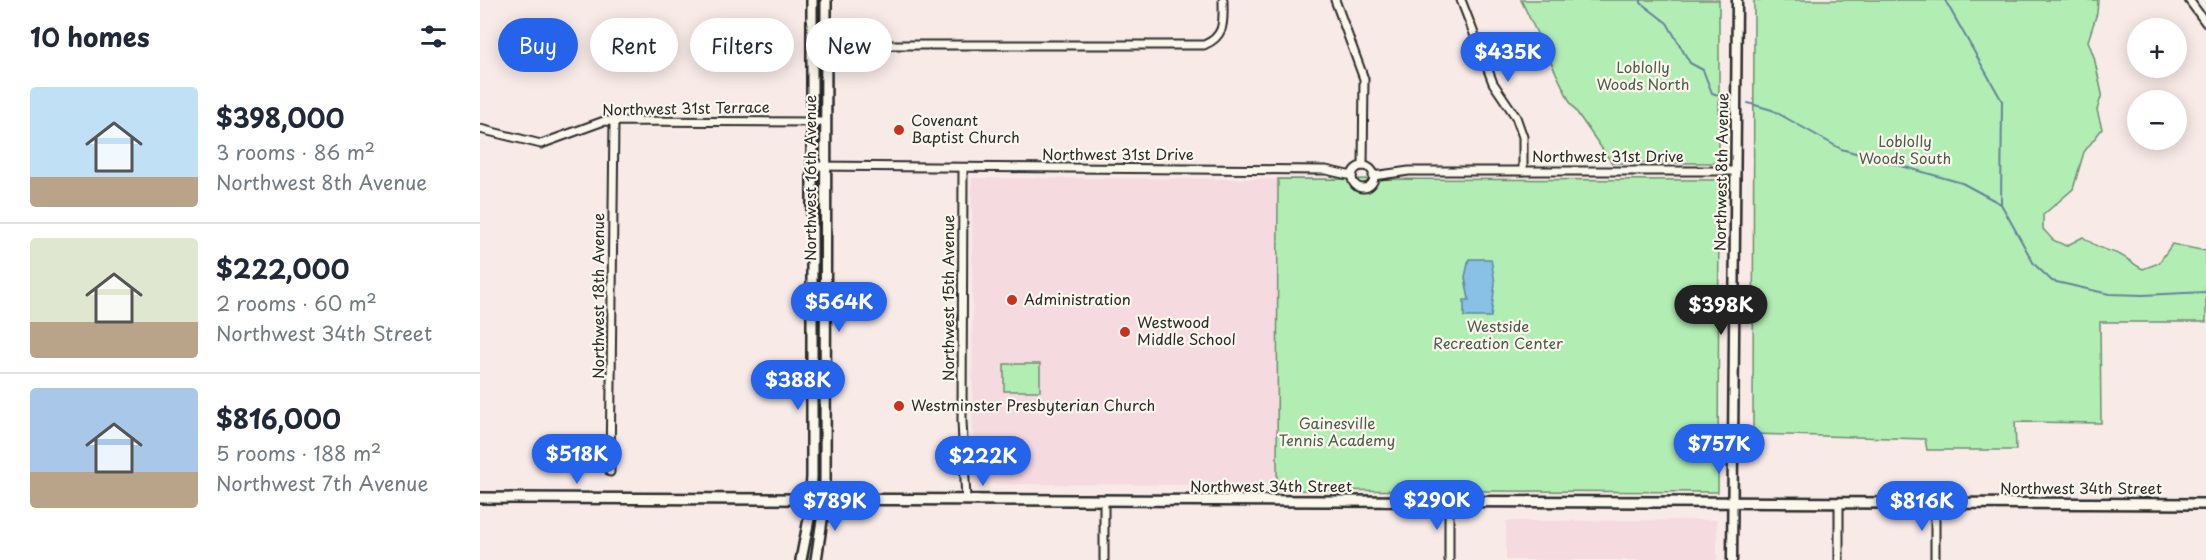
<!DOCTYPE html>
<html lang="en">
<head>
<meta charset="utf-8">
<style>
  body { margin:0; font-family:"Playpen Sans",sans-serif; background:#f6f6f7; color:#1f2937; height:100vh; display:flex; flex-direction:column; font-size:22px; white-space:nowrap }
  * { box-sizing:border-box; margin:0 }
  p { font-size:20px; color:#747a83 }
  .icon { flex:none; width:33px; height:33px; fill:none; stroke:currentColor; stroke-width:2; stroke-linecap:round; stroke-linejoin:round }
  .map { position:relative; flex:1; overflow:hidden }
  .panel { display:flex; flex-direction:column; background:#fff; width:480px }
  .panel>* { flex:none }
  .hud { position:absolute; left:18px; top:18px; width:570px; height:54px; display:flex; gap:12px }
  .controls { position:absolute; left:1647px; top:18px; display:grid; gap:12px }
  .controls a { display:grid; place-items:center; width:60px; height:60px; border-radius:50%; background:#fff; box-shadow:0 3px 15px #0003; font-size:30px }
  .price { position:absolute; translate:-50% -51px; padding:0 14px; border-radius:21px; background:#2563eb; color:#fff; font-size:20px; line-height:39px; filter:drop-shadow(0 2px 3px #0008) }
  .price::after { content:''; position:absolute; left:50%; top:36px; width:18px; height:14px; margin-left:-9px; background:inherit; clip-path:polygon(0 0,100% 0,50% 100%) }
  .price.selected { background:#222; color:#fff }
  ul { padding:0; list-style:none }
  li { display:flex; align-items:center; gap:18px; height:150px; padding:0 30px }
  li+li { border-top:2px solid #e0e1e3 }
  li span { display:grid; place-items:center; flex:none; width:168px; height:120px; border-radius:6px; color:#555 }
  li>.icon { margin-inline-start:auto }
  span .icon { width:72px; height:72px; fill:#fffc; stroke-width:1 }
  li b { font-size:26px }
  h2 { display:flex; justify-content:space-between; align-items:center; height:72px; padding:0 30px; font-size:26px }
  .chip { padding:0 21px; border-radius:27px; background:#fff; box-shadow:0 3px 15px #0003; font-size:21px; line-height:54px }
  .chip.selected { background:#2563eb; color:#fff }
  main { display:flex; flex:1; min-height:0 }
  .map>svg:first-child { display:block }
  .built { fill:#f5dadf }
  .green { fill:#b2eeb4; stroke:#6e8c70; stroke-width:1.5 }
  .water { fill:#88c0e6; stroke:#63849b; stroke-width:1.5 }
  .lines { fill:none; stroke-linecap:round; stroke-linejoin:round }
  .stream { stroke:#63849b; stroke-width:2 }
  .minor-casing { stroke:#2b2b2b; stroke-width:11 }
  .tertiary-casing { stroke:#2b2b2b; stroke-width:13 }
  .secondary-casing { stroke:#2b2b2b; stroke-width:14 }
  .minor { stroke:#fbf7ec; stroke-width:7 }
  .tertiary { stroke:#fbf7ec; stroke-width:8 }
  .secondary { stroke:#fbf7ec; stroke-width:9 }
  .poi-dot { fill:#c8321e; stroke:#fbf7ec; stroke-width:2 }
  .labels { text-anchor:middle; stroke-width:4.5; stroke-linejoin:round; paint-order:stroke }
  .park-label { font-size:15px; fill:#4d5c4d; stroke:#fbf7ec }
  .street-label { font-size:15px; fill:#2b2b2b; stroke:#fbf7ec }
  .poi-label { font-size:15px; fill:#2b2b2b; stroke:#fbf7ec; text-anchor:start }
</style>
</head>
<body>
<main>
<section class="panel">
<h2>10 homes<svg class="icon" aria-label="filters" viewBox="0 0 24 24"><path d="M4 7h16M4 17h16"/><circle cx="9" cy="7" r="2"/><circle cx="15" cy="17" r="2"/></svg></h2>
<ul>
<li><span style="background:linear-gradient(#bfe0f5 75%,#b9a48a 0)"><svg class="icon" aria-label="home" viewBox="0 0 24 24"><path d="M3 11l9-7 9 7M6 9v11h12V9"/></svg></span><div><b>$398,000</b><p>3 rooms · 86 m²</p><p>Northwest 8th Avenue</p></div></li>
<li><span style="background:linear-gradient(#dfe7d0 70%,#b9a48a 0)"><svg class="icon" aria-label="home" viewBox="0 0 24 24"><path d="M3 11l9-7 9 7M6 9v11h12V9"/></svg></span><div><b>$222,000</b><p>2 rooms · 60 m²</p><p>Northwest 34th Street</p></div></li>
<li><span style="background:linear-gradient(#a9c7e8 70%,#b9a48a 0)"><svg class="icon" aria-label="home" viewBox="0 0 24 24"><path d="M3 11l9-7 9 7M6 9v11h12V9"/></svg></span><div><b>$816,000</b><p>5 rooms · 188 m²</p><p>Northwest 7th Avenue</p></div></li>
</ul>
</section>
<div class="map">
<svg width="1726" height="560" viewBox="0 0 1726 560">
  <rect width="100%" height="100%" fill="#f8eae6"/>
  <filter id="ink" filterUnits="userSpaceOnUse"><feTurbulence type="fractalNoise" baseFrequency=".0167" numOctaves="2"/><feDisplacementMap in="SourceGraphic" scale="12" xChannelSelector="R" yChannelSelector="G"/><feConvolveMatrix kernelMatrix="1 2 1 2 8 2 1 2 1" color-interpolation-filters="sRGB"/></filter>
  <g filter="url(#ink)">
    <g class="built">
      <path d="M 492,178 L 798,179 L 797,485 L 493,484 Z"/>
      <path d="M 1237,520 L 1237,560 L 1026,560 L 1026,521 Z"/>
    </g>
    <g class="green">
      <path d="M 1041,0 L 1239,0 L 1239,163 L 1132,163 L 1091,104 Z"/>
      <path d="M 1274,0 L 1618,0 L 1617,13 L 1608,41 L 1614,57 L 1622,94 L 1617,110 L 1622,129 L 1604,152 L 1593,189 L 1563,215 L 1563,229 L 1573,240 L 1586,246 L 1603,237 C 1618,248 1621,248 1638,254 C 1646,257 1654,265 1663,269 L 1679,263 L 1692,244 L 1726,251 L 1726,322 L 1620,322 L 1621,423 L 1535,422 L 1536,450 L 1447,450 L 1445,439 L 1273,434 Z"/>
      <path d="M 798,179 L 1239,180 L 1238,492 L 797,490 Z"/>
      <rect x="524" y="364" width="36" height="27"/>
    </g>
    <path class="water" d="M 989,259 L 1011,259 L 1015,283 L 1011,317 L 984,317 L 984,300 L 989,300 L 985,277 Z"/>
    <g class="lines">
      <g class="stream">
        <path d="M 1161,0 L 1161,3 L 1187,23 L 1210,63 L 1223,70 L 1232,93 L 1241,96"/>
        <path d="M 1465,0 L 1522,101 L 1521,204"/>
        <path d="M 1268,103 L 1292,110 L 1361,149 L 1482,183 L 1521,204 L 1554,264 L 1572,281 L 1629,294 L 1663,295 L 1726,292"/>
      </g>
      <g class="minor-casing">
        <g id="minor">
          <path d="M 855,0 L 884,79 L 883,166"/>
          <path d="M 981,0 L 1013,83 L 1036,117 L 1043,137 L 1043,171"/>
          <path d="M 1709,0 L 1726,23"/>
          <path d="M 332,45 L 724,45 C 746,36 743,21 743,0"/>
          <path d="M 0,129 L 61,144 L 124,121 L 346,122"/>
          <path d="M 332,166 L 846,170 L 872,176"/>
          <circle cx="883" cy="177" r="11"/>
          <path d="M 483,168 L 482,421 L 486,500"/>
          <path d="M 893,176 L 929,171 L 1256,171"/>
          <path d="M 130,472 L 134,121"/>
          <path d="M 624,501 L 624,560"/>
          <path d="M 969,560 L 969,502"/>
          <path d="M 1359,560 L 1359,504"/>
          <path d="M 1455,560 L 1455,504"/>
        </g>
      </g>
      <g class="tertiary-casing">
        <path id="tertiary" d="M 1252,560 L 1257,0"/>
      </g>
      <g class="secondary-casing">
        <g id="secondary">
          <path d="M 0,498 L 1726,504"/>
          <path d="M 321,560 L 329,519 L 332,477 L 332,0"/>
          <path d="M 336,560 L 345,500 L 346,0"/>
        </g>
      </g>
      <use href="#minor" class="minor"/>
      <use href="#tertiary" class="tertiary"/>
      <use href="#secondary" class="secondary"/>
    </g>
  </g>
  <g class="poi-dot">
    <circle cx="419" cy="130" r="6"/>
    <circle cx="532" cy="300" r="6"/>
    <circle cx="645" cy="332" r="6"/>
    <circle cx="419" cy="406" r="6"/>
  </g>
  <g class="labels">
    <g class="park-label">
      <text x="1163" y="73">Loblolly<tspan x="1163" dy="17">Woods North</tspan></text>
      <text x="1425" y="147">Loblolly<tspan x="1425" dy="17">Woods South</tspan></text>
      <text x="1018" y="332">Westside<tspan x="1018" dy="17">Recreation Center</tspan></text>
      <text x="857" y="429">Gainesville<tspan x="857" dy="17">Tennis Academy</tspan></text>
    </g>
    <g class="street-label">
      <text transform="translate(206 109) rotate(-1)" y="5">Northwest 31st Terrace</text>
      <text x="638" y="160">Northwest 31st Drive</text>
      <text x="1128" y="162">Northwest 31st Drive</text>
      <text transform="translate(1242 172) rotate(-89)" y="5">Northwest 8th Avenue</text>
      <text transform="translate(331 178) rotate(-90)" y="5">Northwest 16th Avenue</text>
      <text transform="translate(119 296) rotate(-90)" y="5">Northwest 18th Avenue</text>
      <text transform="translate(469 298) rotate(-90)" y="5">Northwest 15th Avenue</text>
      <text x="791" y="492">Northwest 34th Street</text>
      <text x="1601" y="494">Northwest 34th Street</text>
    </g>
    <g class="poi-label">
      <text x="431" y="126">Covenant<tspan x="431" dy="17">Baptist Church</tspan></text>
      <text x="544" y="305">Administration</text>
      <text x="657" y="328">Westwood<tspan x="657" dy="17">Middle School</tspan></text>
      <text x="431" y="411">Westminster Presbyterian Church</text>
    </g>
  </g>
</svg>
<div class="controls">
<a>+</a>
<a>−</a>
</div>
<b class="price" style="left:1028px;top:83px">$435K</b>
<b class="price" style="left:359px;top:333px">$564K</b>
<b class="price selected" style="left:1241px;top:336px">$398K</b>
<b class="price" style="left:318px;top:411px">$388K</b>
<b class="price" style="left:1239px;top:475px">$757K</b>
<b class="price" style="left:97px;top:485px">$518K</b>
<b class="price" style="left:503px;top:487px">$222K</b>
<b class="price" style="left:957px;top:531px">$290K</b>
<b class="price" style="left:355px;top:532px">$789K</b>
<b class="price" style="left:1442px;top:532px">$816K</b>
<div class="hud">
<a class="chip selected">Buy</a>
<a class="chip">Rent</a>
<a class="chip">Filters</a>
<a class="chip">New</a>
</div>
</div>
</main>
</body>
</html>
